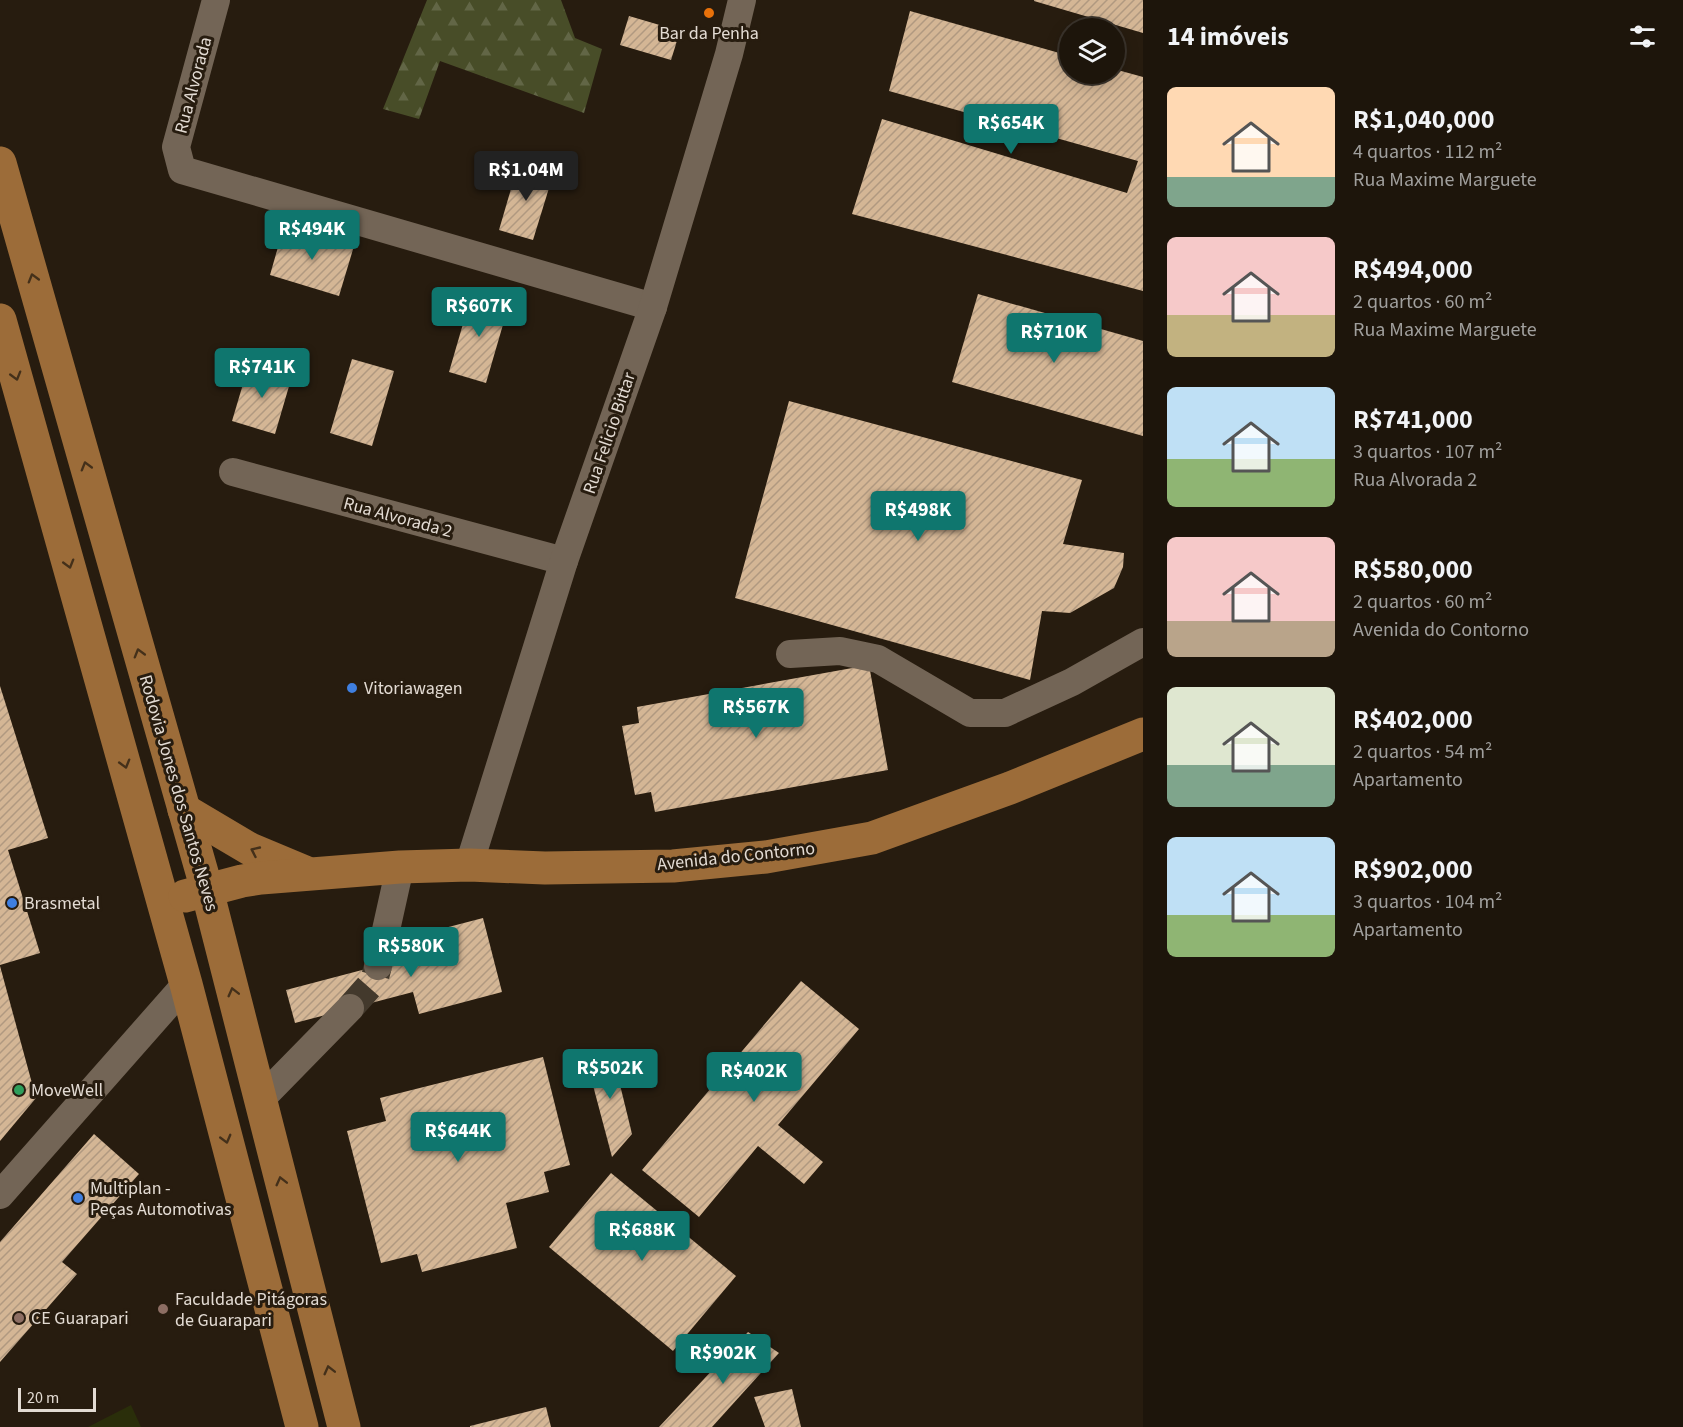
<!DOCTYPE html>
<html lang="pt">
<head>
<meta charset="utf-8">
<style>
  body { margin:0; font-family:"Source Sans 3",sans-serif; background:#251e14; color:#f1f3f6; height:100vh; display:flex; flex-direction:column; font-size:22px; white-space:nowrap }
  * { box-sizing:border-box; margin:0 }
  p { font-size:20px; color:#a09f9d }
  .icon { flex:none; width:33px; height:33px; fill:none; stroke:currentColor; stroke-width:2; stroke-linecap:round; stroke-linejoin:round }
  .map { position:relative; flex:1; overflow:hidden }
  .side { display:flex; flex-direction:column; background:#1d150b; width:540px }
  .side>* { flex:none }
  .controls { position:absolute; left:1059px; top:18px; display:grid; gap:12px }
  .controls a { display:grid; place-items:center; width:66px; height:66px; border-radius:50%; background:#1d150b; box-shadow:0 3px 15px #0003,0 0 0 2px #3b342c; font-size:30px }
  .scale { position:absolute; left:18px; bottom:15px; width:78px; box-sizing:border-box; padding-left:6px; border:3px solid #e3dbd3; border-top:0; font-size:16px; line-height:21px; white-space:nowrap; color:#e3dbd3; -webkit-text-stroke:4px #271c0f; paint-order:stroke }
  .price { position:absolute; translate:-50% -51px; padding:0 14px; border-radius:6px; background:#0f766e; color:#fff; font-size:20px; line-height:39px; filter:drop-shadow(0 2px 3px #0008) }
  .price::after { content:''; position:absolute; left:50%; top:36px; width:18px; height:14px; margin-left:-9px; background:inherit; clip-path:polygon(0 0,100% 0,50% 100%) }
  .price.active { background:#222; color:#fff }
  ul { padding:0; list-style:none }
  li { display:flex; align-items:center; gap:18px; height:150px; padding:0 24px }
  li span { display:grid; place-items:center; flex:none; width:168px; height:120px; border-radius:9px; color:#555 }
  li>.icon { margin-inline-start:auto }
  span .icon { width:72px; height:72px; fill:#fffc; stroke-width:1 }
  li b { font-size:26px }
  h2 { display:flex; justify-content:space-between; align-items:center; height:72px; padding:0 24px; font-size:26px }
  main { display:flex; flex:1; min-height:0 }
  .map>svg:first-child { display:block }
  .forest { fill:url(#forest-firs) }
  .pitch { fill:#2a2e0a }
  .building { fill:url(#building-hatch) }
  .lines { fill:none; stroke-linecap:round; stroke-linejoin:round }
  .minor-tunnel { stroke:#43392c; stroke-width:28; stroke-dasharray:28 14; stroke-linecap:butt }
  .minor { stroke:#736556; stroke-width:28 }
  .major { stroke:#9c6c39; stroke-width:33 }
  .oneway { stroke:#44301a }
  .food-dot { fill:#e8710a; stroke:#271c0f; stroke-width:2 }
  .shop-dot { fill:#3f7fe0; stroke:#271c0f; stroke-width:2 }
  .leisure-dot { fill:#2e9e5b; stroke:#271c0f; stroke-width:2 }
  .education-dot { fill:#8d6e63; stroke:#271c0f; stroke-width:2 }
  .labels { text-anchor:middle; stroke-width:6; stroke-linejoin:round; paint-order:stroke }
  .poi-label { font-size:18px; fill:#e3dbd3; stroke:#271c0f; text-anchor:start }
  .street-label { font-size:18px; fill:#e3dbd3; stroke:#271c0f }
</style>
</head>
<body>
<main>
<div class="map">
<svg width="1143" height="1427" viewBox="0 0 1143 1427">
  <defs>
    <pattern id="forest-firs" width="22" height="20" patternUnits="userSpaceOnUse" patternTransform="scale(1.5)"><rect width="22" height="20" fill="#484d28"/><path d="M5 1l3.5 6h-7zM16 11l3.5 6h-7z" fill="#626646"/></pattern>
    <pattern id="building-hatch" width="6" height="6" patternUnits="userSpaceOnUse" patternTransform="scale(1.5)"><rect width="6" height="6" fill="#d4b695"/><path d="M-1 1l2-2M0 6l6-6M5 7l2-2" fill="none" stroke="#b09980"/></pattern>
  </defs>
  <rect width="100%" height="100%" fill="#271c0f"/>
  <path class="forest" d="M 427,0 L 561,0 L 575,38 L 602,49 L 584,113 L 440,61 L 419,119 L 383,109 Z"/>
  <path class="pitch" d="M 131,1405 L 141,1427 L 88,1427 Z"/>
  <g class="building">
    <path d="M 1143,0 L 1143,33 L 1034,1 L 1034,0 Z"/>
    <path d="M 910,11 L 1070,56 L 1070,74 L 1114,74 L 1114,69 L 1143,77 L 1143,291 L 852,214 L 882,119 L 1127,193 L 1138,161 L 889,91 Z"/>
    <path d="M 629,16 L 680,31 L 671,60 L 620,45 Z"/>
    <path d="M 518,165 L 553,175 L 533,240 L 499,230 Z"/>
    <path d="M 284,226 L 354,246 L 339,296 L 270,275 Z"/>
    <path d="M 472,293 L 509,304 L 486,383 L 449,372 Z"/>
    <path d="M 978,294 L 1143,341 L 1143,436 L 952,382 Z"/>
    <path d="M 352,359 L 394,371 L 372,446 L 330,433 Z"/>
    <path d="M 249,364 L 292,376 L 275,434 L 232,421 Z"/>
    <path d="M 789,401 L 1082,480 L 1063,544 L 1124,553 L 1123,567 L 1114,588 L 1070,613 L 1042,611 L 1030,680 L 735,598 Z"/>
    <path d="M 869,665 L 888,770 L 655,812 L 651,792 L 635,795 L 622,726 L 639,723 L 637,707 Z"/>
    <path d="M 0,686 L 48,838 L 8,850 L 40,953 L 0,965 Z"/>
    <path d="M 483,918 L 502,992 L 419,1014 L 413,992 L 295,1023 L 286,990 L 442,949 L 437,930 Z"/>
    <path d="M 0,966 L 36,1098 L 0,1141 Z"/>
    <path d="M 801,981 L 859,1029 L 778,1125 L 823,1162 L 804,1184 L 758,1146 L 699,1217 L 642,1170 Z"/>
    <path d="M 612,1052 L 632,1134 L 612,1157 L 586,1059 Z"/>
    <path d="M 543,1057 L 570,1165 L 544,1172 L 549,1192 L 506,1203 L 517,1248 L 422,1272 L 417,1254 L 381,1263 L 347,1131 L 386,1121 L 380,1098 Z"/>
    <path d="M 94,1134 L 139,1174 L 62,1262 L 77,1274 L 0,1362 L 0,1242 Z"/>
    <path d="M 611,1173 L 736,1276 L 673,1351 L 549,1247 Z"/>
    <path d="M 748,1332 L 779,1353 L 712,1427 L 659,1427 Z"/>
    <path d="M 792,1389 L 801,1427 L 765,1427 L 754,1397 Z"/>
    <path d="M 546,1407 L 551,1427 L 470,1427 L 470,1426 Z"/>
  </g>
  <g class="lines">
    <path class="minor-tunnel" d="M 350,1008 L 374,981 L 378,966"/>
    <g class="minor">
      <path d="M 216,0 L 176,147 L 182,170 L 653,307"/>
      <path d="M 233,472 L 564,561"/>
      <path d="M 790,654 L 840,651 L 878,659 L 970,713 L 1005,713 L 1072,682 L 1143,642"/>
      <path d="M 469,865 L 564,561 L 653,307 L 729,54 L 742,0"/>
      <path d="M 378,966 L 400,867"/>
      <path d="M 260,1100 L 350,1008"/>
      <path d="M 0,1195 L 186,984"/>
    </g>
    <g class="major">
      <path d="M 0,163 L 207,890 L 344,1427"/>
      <path d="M 0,320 L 186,984 L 302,1427"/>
      <path d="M 184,810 L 250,849 L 305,872"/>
      <path d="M 185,896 L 242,881 L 261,878 L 400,867 L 469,865 L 545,868 L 673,866 L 766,857 L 872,838 L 1010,788 L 1143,734"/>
    </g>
  </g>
  <defs><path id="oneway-chevron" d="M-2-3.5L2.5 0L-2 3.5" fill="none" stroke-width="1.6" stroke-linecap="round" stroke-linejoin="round" transform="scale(1.5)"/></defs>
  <g class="oneway">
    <use href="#oneway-chevron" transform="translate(33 278) rotate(-106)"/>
    <use href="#oneway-chevron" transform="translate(16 376) rotate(74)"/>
    <use href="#oneway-chevron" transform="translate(86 466) rotate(-106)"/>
    <use href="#oneway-chevron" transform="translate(69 564) rotate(74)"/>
    <use href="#oneway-chevron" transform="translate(139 653) rotate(-106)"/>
    <use href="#oneway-chevron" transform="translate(125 764) rotate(74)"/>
    <use href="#oneway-chevron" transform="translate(255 851) rotate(-155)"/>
    <use href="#oneway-chevron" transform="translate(233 992) rotate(-104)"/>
    <use href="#oneway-chevron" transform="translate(226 1139) rotate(75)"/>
    <use href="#oneway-chevron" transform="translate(281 1181) rotate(-104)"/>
    <use href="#oneway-chevron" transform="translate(329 1370) rotate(-104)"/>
  </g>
  <circle class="food-dot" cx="709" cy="13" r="6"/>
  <g class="shop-dot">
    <circle cx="352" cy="688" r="6"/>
    <circle cx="12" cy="903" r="6"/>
    <circle cx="78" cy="1198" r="6"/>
  </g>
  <circle class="leisure-dot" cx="19" cy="1090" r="6"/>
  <g class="education-dot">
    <circle cx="163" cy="1309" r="6"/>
    <circle cx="19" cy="1318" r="6"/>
  </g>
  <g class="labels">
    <g class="poi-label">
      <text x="709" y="39" text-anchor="middle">Bar da Penha</text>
      <text x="364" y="694">Vitoriawagen</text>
      <text x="24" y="909">Brasmetal</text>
      <text x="31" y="1096">MoveWell</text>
      <text x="90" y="1194">Multiplan -<tspan x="90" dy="21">Peças Automotivas</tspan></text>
      <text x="175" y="1305">Faculdade Pitágoras<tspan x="175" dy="21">de Guarapari</tspan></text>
      <text x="31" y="1324">CE Guarapari</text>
    </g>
    <g class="street-label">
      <text transform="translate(193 85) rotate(-75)" y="6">Rua Alvorada</text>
      <text transform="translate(609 433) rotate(-71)" y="6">Rua Felicio Bittar</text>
      <text transform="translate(398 517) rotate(15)" y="6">Rua Alvorada 2</text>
      <text transform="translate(179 793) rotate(74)" y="6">Rodovia Jones dos Santos Neves</text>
      <text transform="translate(736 856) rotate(-6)" y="6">Avenida do Contorno</text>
    </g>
  </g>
</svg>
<div class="controls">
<a><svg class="icon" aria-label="layers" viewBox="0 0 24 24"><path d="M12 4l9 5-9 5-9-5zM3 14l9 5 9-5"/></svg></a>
</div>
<div class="scale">20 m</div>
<b class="price" style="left:1011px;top:155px">R$654K</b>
<b class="price active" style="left:526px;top:202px">R$1.04M</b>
<b class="price" style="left:312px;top:261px">R$494K</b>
<b class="price" style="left:479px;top:338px">R$607K</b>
<b class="price" style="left:1054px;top:364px">R$710K</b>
<b class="price" style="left:262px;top:399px">R$741K</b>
<b class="price" style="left:918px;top:542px">R$498K</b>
<b class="price" style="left:756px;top:739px">R$567K</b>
<b class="price" style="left:411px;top:978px">R$580K</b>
<b class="price" style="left:610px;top:1100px">R$502K</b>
<b class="price" style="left:754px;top:1103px">R$402K</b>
<b class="price" style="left:458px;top:1163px">R$644K</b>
<b class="price" style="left:642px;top:1262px">R$688K</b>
<b class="price" style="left:723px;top:1385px">R$902K</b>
</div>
<section class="side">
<h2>14 imóveis<svg class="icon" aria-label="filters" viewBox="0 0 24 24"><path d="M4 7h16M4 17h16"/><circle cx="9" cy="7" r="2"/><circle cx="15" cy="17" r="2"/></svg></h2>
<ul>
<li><span style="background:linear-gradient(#ffd9b3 75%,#7fa58c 0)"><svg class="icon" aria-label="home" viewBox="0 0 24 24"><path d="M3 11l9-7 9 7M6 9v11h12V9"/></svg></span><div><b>R$1,040,000</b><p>4 quartos · 112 m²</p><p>Rua Maxime Marguete</p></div></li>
<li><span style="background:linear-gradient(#f6c9c9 65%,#c2b280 0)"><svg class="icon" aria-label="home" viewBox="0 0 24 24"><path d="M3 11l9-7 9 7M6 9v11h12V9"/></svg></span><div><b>R$494,000</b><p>2 quartos · 60 m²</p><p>Rua Maxime Marguete</p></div></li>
<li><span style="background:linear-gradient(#bfe0f5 60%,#8fb573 0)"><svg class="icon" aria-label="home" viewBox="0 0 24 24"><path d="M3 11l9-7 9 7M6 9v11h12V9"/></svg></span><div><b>R$741,000</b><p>3 quartos · 107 m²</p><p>Rua Alvorada 2</p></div></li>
<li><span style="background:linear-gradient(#f6c9c9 70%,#b9a48a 0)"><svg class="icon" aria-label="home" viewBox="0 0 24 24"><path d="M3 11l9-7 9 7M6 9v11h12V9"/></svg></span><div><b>R$580,000</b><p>2 quartos · 60 m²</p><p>Avenida do Contorno</p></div></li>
<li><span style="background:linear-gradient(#dfe7d0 65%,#7fa58c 0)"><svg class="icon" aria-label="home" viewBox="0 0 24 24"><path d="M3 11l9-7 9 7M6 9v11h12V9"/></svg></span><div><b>R$402,000</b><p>2 quartos · 54 m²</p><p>Apartamento</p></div></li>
<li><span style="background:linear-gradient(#bfe0f5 65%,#8fb573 0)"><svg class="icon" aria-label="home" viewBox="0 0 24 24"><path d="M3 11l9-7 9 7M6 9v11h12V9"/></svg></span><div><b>R$902,000</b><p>3 quartos · 104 m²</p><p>Apartamento</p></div></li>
</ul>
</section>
</main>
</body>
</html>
